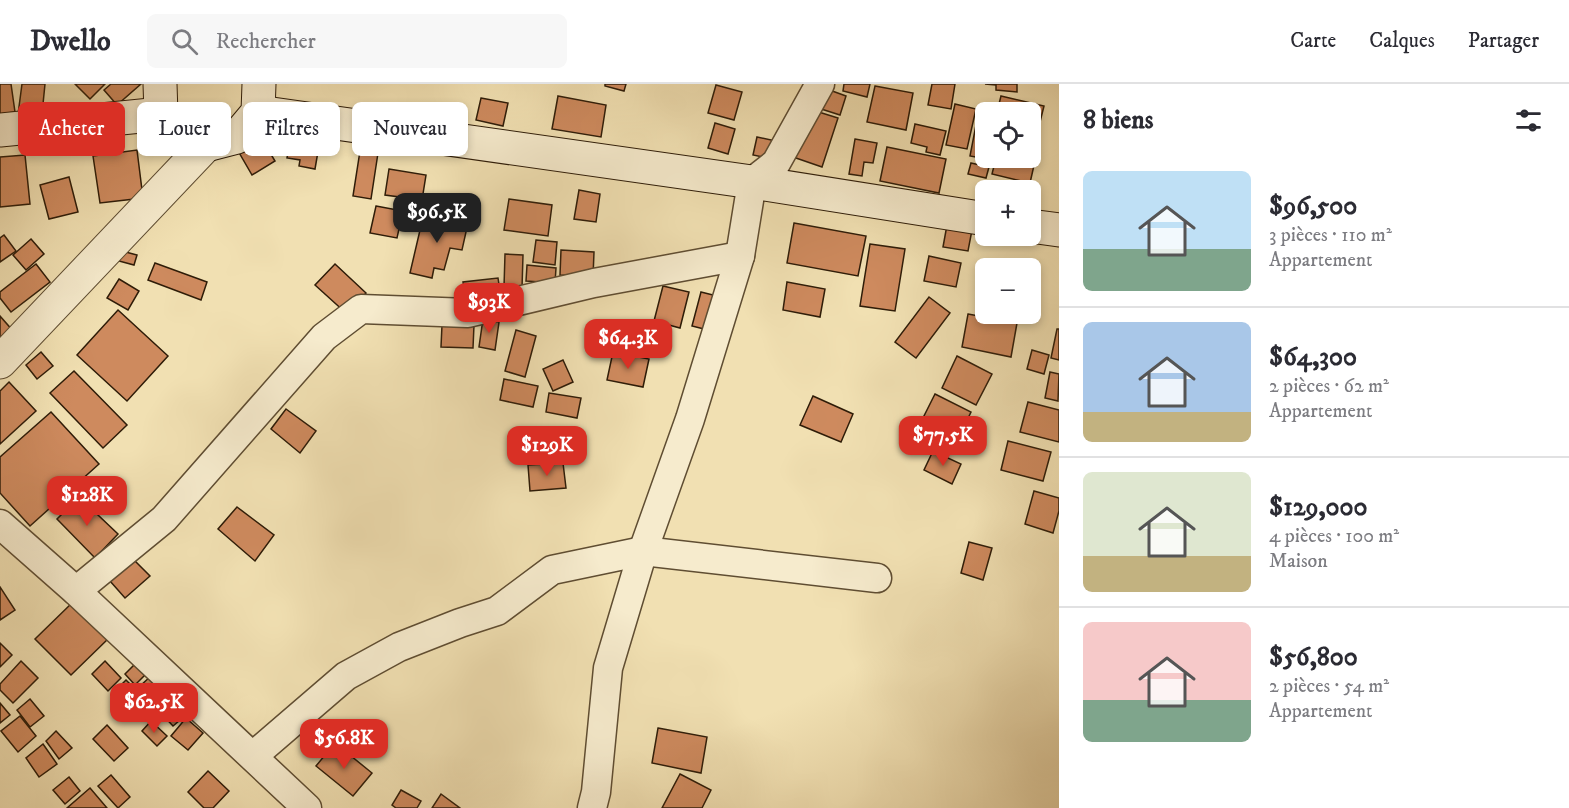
<!DOCTYPE html>
<html lang="fr">
<head>
<meta charset="utf-8">
<style>
  body { margin:0; font-family:"IM FELL DW Pica",serif; background:#f7f7f7; color:#2b2b33; height:100vh; display:flex; flex-direction:column; font-size:22px; white-space:nowrap }
  * { box-sizing:border-box; margin:0 }
  p { font-size:20px; color:#7c7c81 }
  .icon { flex:none; width:33px; height:33px; fill:none; stroke:currentColor; stroke-width:2; stroke-linecap:round; stroke-linejoin:round }
  .map { position:relative; flex:1; overflow:hidden }
  .side { display:flex; flex-direction:column; background:#fff; width:510px }
  .side>* { flex:none }
  .guide { position:absolute; left:18px; top:18px; width:570px; height:54px; display:flex; gap:12px }
  .tools { position:absolute; left:975px; top:18px; display:grid; gap:12px }
  .tools a { display:grid; place-items:center; width:66px; height:66px; border-radius:9px; background:#fff; box-shadow:0 3px 9px #0003; font-size:30px }
  .price { position:absolute; translate:-50% -51px; padding:0 14px; border-radius:12px; background:#d93025; color:#fff; font-size:20px; line-height:39px; filter:drop-shadow(0 2px 3px #0008) }
  .price::after { content:''; position:absolute; left:50%; top:36px; width:18px; height:14px; margin-left:-9px; background:inherit; clip-path:polygon(0 0,100% 0,50% 100%) }
  .price.on { background:#222; color:#fff }
  ul { padding:0; list-style:none }
  li { display:flex; align-items:center; gap:18px; height:150px; padding:0 24px }
  li+li { border-top:2px solid #e1e1e2 }
  li span { display:grid; place-items:center; flex:none; width:168px; height:120px; border-radius:9px; color:#555 }
  li>.icon { margin-inline-start:auto }
  span .icon { width:72px; height:72px; fill:#fffc; stroke-width:1 }
  li b { font-size:26px }
  h2 { display:flex; justify-content:space-between; align-items:center; height:72px; padding:0 24px; font-size:26px }
  .chip { padding:0 21px; border-radius:9px; background:#fff; box-shadow:0 3px 9px #0003; font-size:21px; line-height:54px }
  .chip.on { background:#d93025; color:#fff }
  header { display:flex; align-items:center; gap:36px; box-sizing:border-box; height:84px; padding:0 30px; background:#fff; border-bottom:2px solid #e1e1e2 }
  header strong { font-size:28px }
  nav { display:flex; gap:33px; margin-inline-start:auto; font-size:21px }
  .search { width:420px; height:54px; background:#f7f7f7; display:flex; align-items:center; gap:15px; box-sizing:border-box; padding:0 21px; border-radius:9px; color:#7c7c81; font-size:22px }
  main { display:flex; flex:1; min-height:0 }
  .map>svg:first-child { display:block }
  .building { fill:#ce8a5e; stroke:#2e1c08; stroke-width:1.5 }
  .lines { fill:none; stroke-linecap:round; stroke-linejoin:round }
  .minor-casing { stroke:#5f4d32; stroke-width:31 }
  .tertiary-casing { stroke:#5f4d32; stroke-width:35 }
  .secondary-casing { stroke:#2e1c08; stroke-width:35 }
  .minor { stroke:#f6ebcd; stroke-width:28 }
  .tertiary { stroke:#f6ebcd; stroke-width:33 }
  .secondary { stroke:#f6ebcd; stroke-width:33 }
</style>
</head>
<body>
<header>
<strong>Dwello</strong>
<div class="search"><svg class="icon" aria-label="search" viewBox="0 0 24 24"><circle cx="10" cy="10" r="6"/><path d="M15 15l6 6"/></svg>Rechercher</div>
<nav><a>Carte</a><a>Calques</a><a>Partager</a></nav>
</header>
<main>
<div class="map">
<svg width="1059" height="724" viewBox="0 0 1059 724">
  <rect width="100%" height="100%" fill="#f1e0b2"/>
  <filter id="stains"><feTurbulence type="fractalNoise" baseFrequency=".00333" numOctaves="4"/><feColorMatrix values="0 0 0 0 .2 0 0 0 0 .09 0 0 0 0 .02 0 0 0 .5 -.17"/></filter>
  <radialGradient id="worn" r=".72"><stop offset=".6" stop-color="#630" stop-opacity="0"/><stop offset="1" stop-color="#630" stop-opacity=".3"/></radialGradient>
  <g class="building">
    <path d="M 0,0 L 11,0 L 15,28 L 0,30 Z"/>
    <path d="M 22,0 L 45,0 L 41,40 L 17,38 Z"/>
    <path d="M 75,0 L 105,0 L 90,15 Z"/>
    <path d="M 111,0 L 141,0 L 117,21 L 104,6 Z"/>
    <path d="M 605,0 L 626,0 L 624,7 L 605,2 Z"/>
    <path d="M 844,0 L 870,0 L 867,13 L 843,7 Z"/>
    <path d="M 932,0 L 955,0 L 951,25 L 928,21 Z"/>
    <path d="M 985,0 L 1017,0 L 1017,8 L 996,6 L 996,1 Z"/>
    <path d="M 716,1 L 742,8 L 734,36 L 708,29 Z"/>
    <path d="M 875,2 L 913,9 L 906,46 L 867,38 Z"/>
    <path d="M 824,4 L 846,12 L 840,31 L 818,24 Z"/>
    <path d="M 558,12 L 606,21 L 601,53 L 552,45 Z"/>
    <path d="M 1001,12 L 1044,22 L 1037,50 L 1030,49 L 1030,28 L 997,28 Z"/>
    <path d="M 481,14 L 508,19 L 503,42 L 476,36 Z"/>
    <path d="M 955,20 L 976,25 L 967,65 L 946,61 Z"/>
    <path d="M 809,25 L 838,34 L 822,83 L 793,73 Z"/>
    <path d="M 715,39 L 735,45 L 728,70 L 708,64 Z"/>
    <path d="M 915,40 L 946,47 L 940,71 L 926,68 L 927,63 L 911,59 Z"/>
    <path d="M 976,41 L 986,42 L 986,74 L 992,74 L 992,76 L 970,72 Z"/>
    <path d="M 293,44 L 321,50 L 315,85 L 299,82 L 300,76 L 287,74 Z"/>
    <path d="M 260,52 L 275,77 L 252,91 L 237,65 Z"/>
    <path d="M 757,53 L 776,57 L 772,75 L 753,71 Z"/>
    <path d="M 855,55 L 877,59 L 873,79 L 864,78 L 862,92 L 849,90 Z"/>
    <path d="M 887,63 L 946,75 L 939,109 L 880,97 Z"/>
    <path d="M 137,66 L 143,114 L 100,119 L 93,72 Z"/>
    <path d="M 1030,66 L 1037,68 L 1030,99 L 992,90 L 996,74 L 1030,74 Z"/>
    <path d="M 360,67 L 378,69 L 371,115 L 353,112 Z"/>
    <path d="M 25,71 L 30,120 L 0,123 L 0,73 Z"/>
    <path d="M 971,79 L 989,83 L 986,94 L 968,90 Z"/>
    <path d="M 389,85 L 426,91 L 422,116 L 385,111 Z"/>
    <path d="M 69,93 L 78,128 L 49,135 L 40,101 Z"/>
    <path d="M 981,98 L 1020,105 L 1020,106 L 986,106 L 986,116 L 978,115 Z"/>
    <path d="M 579,106 L 600,110 L 596,138 L 574,135 Z"/>
    <path d="M 509,115 L 552,121 L 548,152 L 504,146 Z"/>
    <path d="M 376,122 L 403,127 L 397,154 L 370,149 Z"/>
    <path d="M 424,129 L 468,139 L 462,166 L 450,164 L 444,186 L 434,184 L 432,194 L 410,189 Z"/>
    <path d="M 794,139 L 866,152 L 858,192 L 787,179 Z"/>
    <path d="M 947,141 L 972,146 L 968,167 L 943,163 Z"/>
    <path d="M 4,151 L 16,167 L 0,178 L 0,154 Z"/>
    <path d="M 31,155 L 44,170 L 26,186 L 13,171 Z"/>
    <path d="M 536,156 L 557,158 L 555,181 L 533,178 Z"/>
    <path d="M 870,160 L 905,165 L 895,227 L 860,222 Z"/>
    <path d="M 561,166 L 594,168 L 593,193 L 560,191 Z"/>
    <path d="M 122,167 L 137,171 L 134,181 L 119,177 Z"/>
    <path d="M 505,170 L 523,171 L 522,204 L 504,203 Z"/>
    <path d="M 929,172 L 961,179 L 956,203 L 924,197 Z"/>
    <path d="M 155,179 L 207,198 L 201,216 L 148,196 Z"/>
    <path d="M 36,180 L 50,198 L 11,228 L 0,214 L 0,208 Z"/>
    <path d="M 335,180 L 366,209 L 347,230 L 315,201 Z"/>
    <path d="M 527,181 L 556,184 L 555,199 L 526,197 Z"/>
    <path d="M 498,194 L 501,214 L 466,218 L 463,198 Z"/>
    <path d="M 119,195 L 139,207 L 128,226 L 107,214 Z"/>
    <path d="M 787,198 L 825,205 L 820,233 L 783,226 Z"/>
    <path d="M 663,202 L 689,208 L 680,244 L 654,237 Z"/>
    <path d="M 701,208 L 725,214 L 716,248 L 692,242 Z"/>
    <path d="M 929,213 L 950,229 L 916,274 L 895,258 Z"/>
    <path d="M 118,226 L 168,272 L 127,317 L 77,271 Z"/>
    <path d="M 968,230 L 1017,239 L 1011,273 L 962,263 Z"/>
    <path d="M 0,232 L 14,248 L 0,260 Z"/>
    <path d="M 483,235 L 499,238 L 495,266 L 479,263 Z"/>
    <path d="M 442,241 L 474,241 L 473,264 L 441,263 Z"/>
    <path d="M 1057,245 L 1059,245 L 1059,276 L 1051,274 Z"/>
    <path d="M 516,246 L 536,252 L 525,293 L 505,287 Z"/>
    <path d="M 1032,266 L 1049,271 L 1044,290 L 1027,285 Z"/>
    <path d="M 41,268 L 53,282 L 37,295 L 26,281 Z"/>
    <path d="M 613,268 L 649,275 L 643,303 L 607,296 Z"/>
    <path d="M 957,272 L 992,290 L 976,321 L 942,304 Z"/>
    <path d="M 563,276 L 573,298 L 553,307 L 543,285 Z"/>
    <path d="M 74,287 L 127,341 L 103,364 L 50,309 Z"/>
    <path d="M 1050,288 L 1059,290 L 1058,317 L 1045,314 Z"/>
    <path d="M 504,295 L 538,302 L 533,323 L 500,316 Z"/>
    <path d="M 9,298 L 36,327 L 0,360 L 0,307 Z"/>
    <path d="M 549,309 L 581,314 L 577,334 L 546,328 Z"/>
    <path d="M 935,310 L 971,328 L 959,353 L 922,336 Z"/>
    <path d="M 813,312 L 853,330 L 841,358 L 800,341 Z"/>
    <path d="M 1028,318 L 1059,326 L 1059,358 L 1020,348 Z"/>
    <path d="M 286,325 L 316,347 L 300,369 L 271,345 Z"/>
    <path d="M 51,328 L 99,380 L 30,442 L 0,409 L 0,373 Z"/>
    <path d="M 1008,357 L 1051,368 L 1043,397 L 1001,386 Z"/>
    <path d="M 933,367 L 961,380 L 952,400 L 924,386 Z"/>
    <path d="M 563,379 L 566,404 L 530,407 L 528,381 Z"/>
    <path d="M 1034,407 L 1059,414 L 1059,427 L 1053,449 L 1025,440 Z"/>
    <path d="M 79,413 L 118,450 L 95,474 L 57,435 Z"/>
    <path d="M 237,423 L 274,451 L 255,477 L 218,445 Z"/>
    <path d="M 969,458 L 992,464 L 983,496 L 961,489 Z"/>
    <path d="M 133,475 L 150,492 L 125,514 L 110,497 Z"/>
    <path d="M 0,503 L 15,526 L 0,536 Z"/>
    <path d="M 74,517 L 110,553 L 71,591 L 35,555 Z"/>
    <path d="M 0,559 L 12,571 L 0,583 Z"/>
    <path d="M 21,577 L 38,594 L 13,619 L 0,606 L 0,600 Z"/>
    <path d="M 105,577 L 121,594 L 108,607 L 92,590 Z"/>
    <path d="M 138,577 L 149,587 L 135,601 L 125,590 Z"/>
    <path d="M 151,592 L 168,611 L 158,621 L 140,602 Z"/>
    <path d="M 126,596 L 150,620 L 134,635 L 111,611 Z"/>
    <path d="M 30,615 L 44,632 L 30,643 L 17,626 Z"/>
    <path d="M 172,615 L 186,631 L 173,642 L 159,627 Z"/>
    <path d="M 0,619 L 10,631 L 0,639 Z"/>
    <path d="M 20,632 L 36,652 L 18,668 L 1,647 Z"/>
    <path d="M 186,634 L 203,649 L 188,666 L 171,652 Z"/>
    <path d="M 151,637 L 167,652 L 157,662 L 142,647 Z"/>
    <path d="M 107,641 L 128,664 L 114,677 L 93,655 Z"/>
    <path d="M 658,644 L 707,653 L 701,689 L 652,679 Z"/>
    <path d="M 56,647 L 72,664 L 59,675 L 46,657 Z"/>
    <path d="M 335,659 L 372,689 L 353,712 L 316,682 Z"/>
    <path d="M 43,660 L 57,680 L 39,693 L 26,674 Z"/>
    <path d="M 208,687 L 229,707 L 213,724 L 204,724 L 188,708 Z"/>
    <path d="M 680,690 L 711,706 L 702,724 L 662,724 Z"/>
    <path d="M 111,691 L 130,713 L 118,724 L 98,702 Z"/>
    <path d="M 69,693 L 80,707 L 65,720 L 53,706 Z"/>
    <path d="M 90,704 L 107,724 L 67,724 Z"/>
    <path d="M 401,706 L 421,717 L 417,724 L 396,724 L 392,721 Z"/>
    <path d="M 441,710 L 460,724 L 432,724 Z"/>
  </g>
  <g class="lines">
    <g class="minor-casing">
      <g id="minor">
        <path d="M 0,440 L 76,507 L 307,724"/>
        <path d="M 76,507 L 164,435 L 324,253 L 361,225 L 468,229 L 594,199 L 740,172"/>
        <path d="M 253,672 L 346,592 L 399,563 L 460,539 L 497,527 L 552,486 L 643,467 L 877,494"/>
        <path d="M 592,724 L 596,708 L 608,584 L 643,467 L 690,335 L 740,172 L 752,98 L 776,79 L 820,0"/>
      </g>
    </g>
    <g class="tertiary-casing">
      <path id="tertiary" d="M 0,278 L 206,61"/>
    </g>
    <g class="secondary-casing">
      <g id="secondary">
        <path d="M 160,0 L 161,30 L 179,52 L 206,61 L 237,53 L 258,28 L 259,0"/>
        <path d="M 258,28 L 752,98 L 986,135"/>
        <path d="M 0,46 L 161,30"/>
        <path d="M 1030,142 L 1059,146"/>
      </g>
    </g>
    <use href="#minor" class="minor"/>
    <use href="#tertiary" class="tertiary"/>
    <use href="#secondary" class="secondary"/>
  </g>
  <rect width="100%" height="100%" filter="url(#stains)"/>
  <rect width="100%" height="100%" fill="url(#worn)"/>
</svg>
<div class="tools">
<a><svg class="icon" aria-label="locate" viewBox="0 0 24 24"><circle cx="12" cy="12" r="6"/><path d="M12 2v4M12 18v4M2 12h4M18 12h4"/></svg></a>
<a>+</a>
<a>−</a>
</div>
<b class="price on" style="left:437px;top:160px">$96.5K</b>
<b class="price" style="left:489px;top:250px">$93K</b>
<b class="price" style="left:628px;top:286px">$64.3K</b>
<b class="price" style="left:943px;top:383px">$77.5K</b>
<b class="price" style="left:547px;top:393px">$129K</b>
<b class="price" style="left:87px;top:443px">$128K</b>
<b class="price" style="left:154px;top:650px">$62.5K</b>
<b class="price" style="left:344px;top:686px">$56.8K</b>
<div class="guide">
<a class="chip on">Acheter</a>
<a class="chip">Louer</a>
<a class="chip">Filtres</a>
<a class="chip">Nouveau</a>
</div>
</div>
<section class="side">
<h2>8 biens<svg class="icon" aria-label="filters" viewBox="0 0 24 24"><path d="M4 7h16M4 17h16"/><circle cx="9" cy="7" r="2"/><circle cx="15" cy="17" r="2"/></svg></h2>
<ul>
<li><span style="background:linear-gradient(#bfe0f5 65%,#7fa58c 0)"><svg class="icon" aria-label="home" viewBox="0 0 24 24"><path d="M3 11l9-7 9 7M6 9v11h12V9"/></svg></span><div><b>$96,500</b><p>3 pièces · 110 m²</p><p>Appartement</p></div></li>
<li><span style="background:linear-gradient(#a9c7e8 75%,#c2b280 0)"><svg class="icon" aria-label="home" viewBox="0 0 24 24"><path d="M3 11l9-7 9 7M6 9v11h12V9"/></svg></span><div><b>$64,300</b><p>2 pièces · 62 m²</p><p>Appartement</p></div></li>
<li><span style="background:linear-gradient(#dfe7d0 70%,#c2b280 0)"><svg class="icon" aria-label="home" viewBox="0 0 24 24"><path d="M3 11l9-7 9 7M6 9v11h12V9"/></svg></span><div><b>$129,000</b><p>4 pièces · 100 m²</p><p>Maison</p></div></li>
<li><span style="background:linear-gradient(#f6c9c9 65%,#7fa58c 0)"><svg class="icon" aria-label="home" viewBox="0 0 24 24"><path d="M3 11l9-7 9 7M6 9v11h12V9"/></svg></span><div><b>$56,800</b><p>2 pièces · 54 m²</p><p>Appartement</p></div></li>
</ul>
</section>
</main>
</body>
</html>
